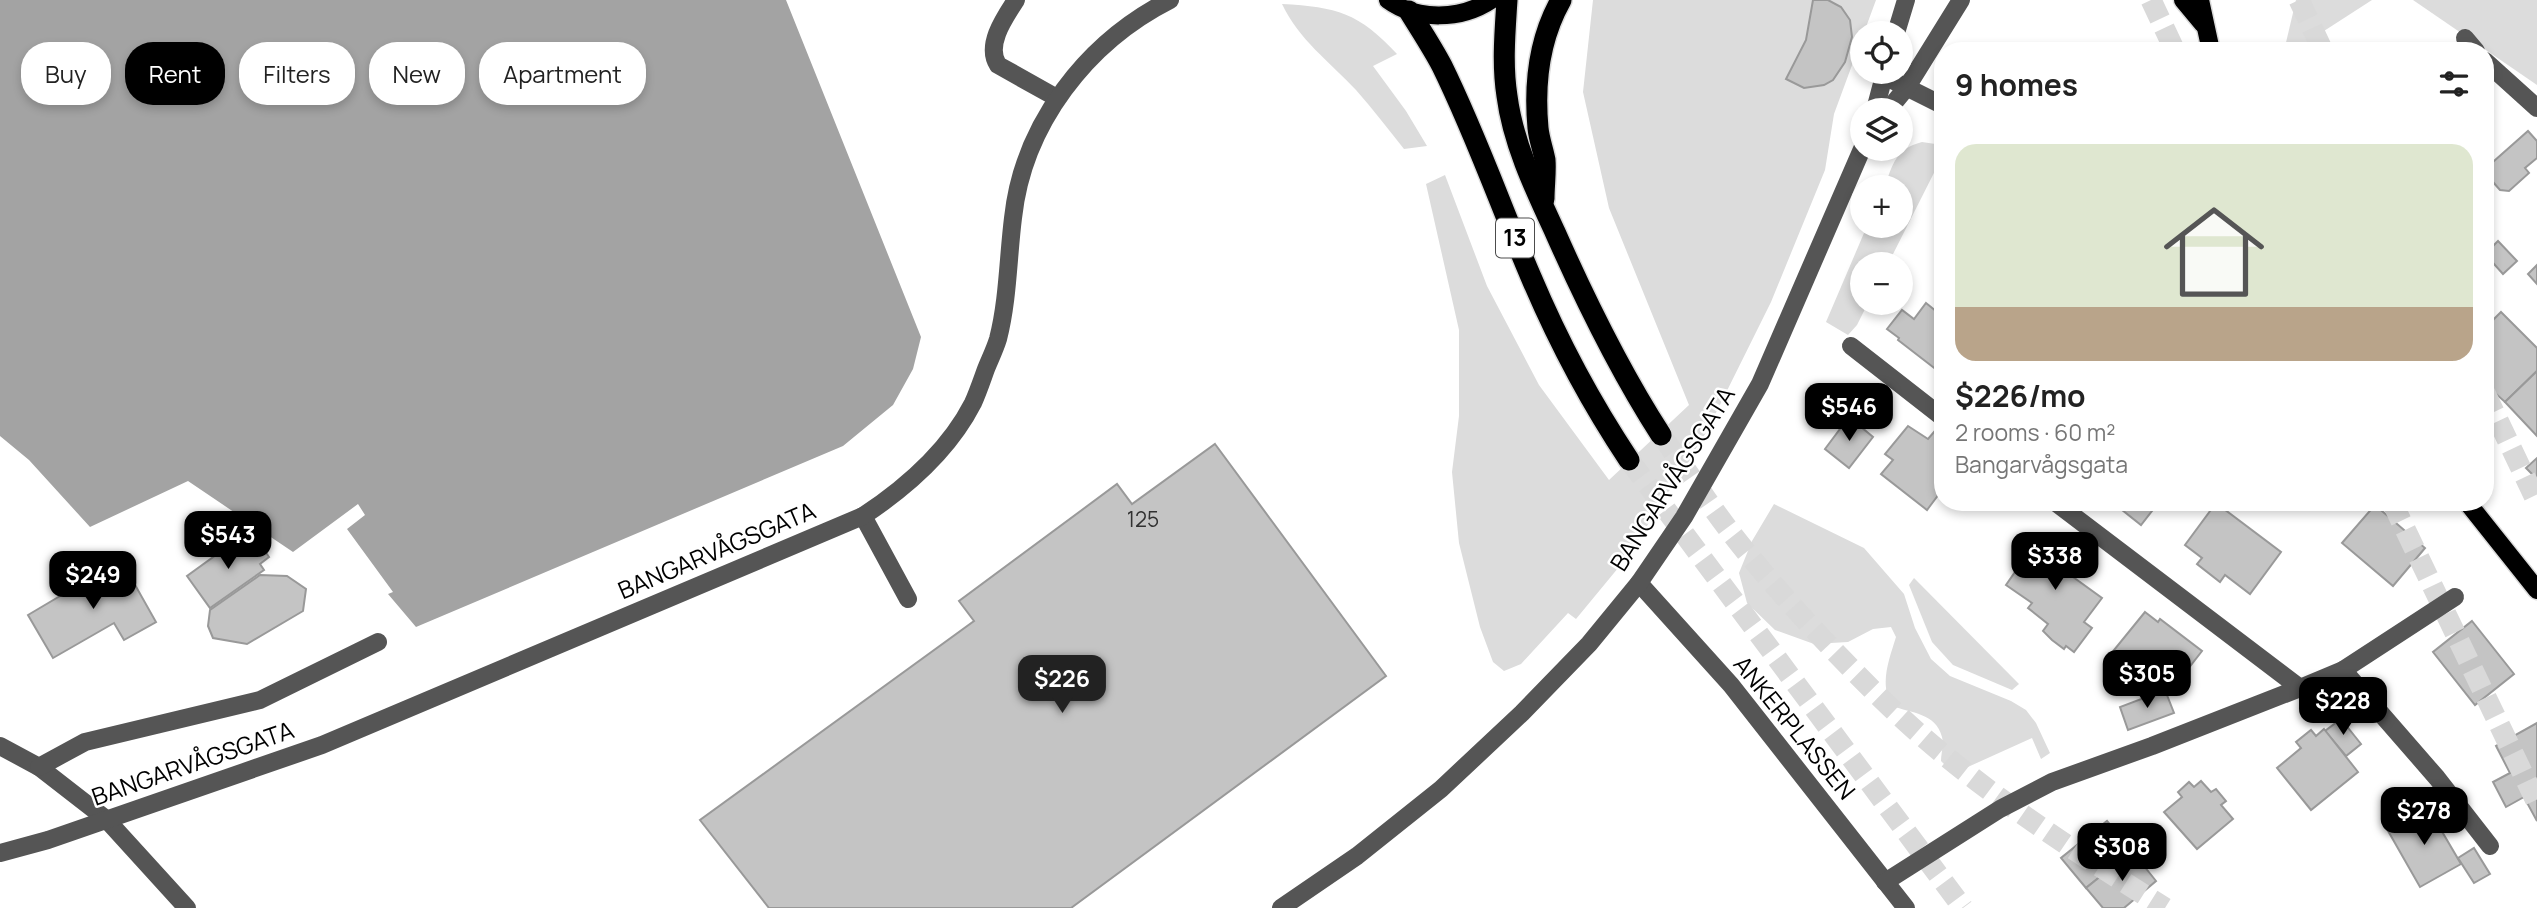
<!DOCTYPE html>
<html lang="en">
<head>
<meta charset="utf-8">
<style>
  body { margin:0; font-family:Manrope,sans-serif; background:#f2f2f2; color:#222; height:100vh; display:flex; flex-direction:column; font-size:26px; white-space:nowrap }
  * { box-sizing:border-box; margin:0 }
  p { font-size:23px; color:#767676 }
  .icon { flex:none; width:38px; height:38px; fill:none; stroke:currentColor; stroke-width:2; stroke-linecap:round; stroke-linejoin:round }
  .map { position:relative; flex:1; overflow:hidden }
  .side { position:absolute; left:1934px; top:42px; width:560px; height:469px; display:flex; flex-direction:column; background:#fff; border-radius:28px; box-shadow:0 4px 10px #0003 }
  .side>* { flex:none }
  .guide { position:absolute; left:21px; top:42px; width:665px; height:63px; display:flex; gap:14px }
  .buttons { position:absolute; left:1850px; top:21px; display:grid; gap:14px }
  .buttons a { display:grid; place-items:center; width:63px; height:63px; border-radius:50%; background:#fff; box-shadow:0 4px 10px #0003; font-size:35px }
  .price { position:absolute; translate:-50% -60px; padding:0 16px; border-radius:14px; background:#000; color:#fff; font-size:23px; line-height:46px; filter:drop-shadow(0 2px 4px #0008) }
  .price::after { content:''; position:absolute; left:50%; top:42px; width:21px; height:16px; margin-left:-10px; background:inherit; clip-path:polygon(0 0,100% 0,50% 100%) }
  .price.current { background:#222; color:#fff }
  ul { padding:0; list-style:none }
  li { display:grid; align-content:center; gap:14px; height:371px; padding:0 21px }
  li+li { border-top:2px solid #e0e0e0 }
  li span { display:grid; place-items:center; height:217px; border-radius:21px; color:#555 }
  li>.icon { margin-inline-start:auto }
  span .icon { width:126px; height:126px; fill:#fffc; stroke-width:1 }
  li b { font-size:30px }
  h2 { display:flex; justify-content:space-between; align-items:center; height:84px; padding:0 21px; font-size:30px }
  .pill { padding:0 24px; border-radius:28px; background:#fff; box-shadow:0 4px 10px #0003; font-size:24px; line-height:63px }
  .pill.current { background:#000; color:#fff }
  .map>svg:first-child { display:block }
  .green { fill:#dcdcdc }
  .water { fill:#a3a3a3 }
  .building { fill:#c4c4c4; stroke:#999; stroke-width:2 }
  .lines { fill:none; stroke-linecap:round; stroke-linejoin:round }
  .highway-tunnel { stroke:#d9d9d9; stroke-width:21; stroke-dasharray:21 10; stroke-linecap:butt }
  .major-casing { stroke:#dbdbdb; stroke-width:21 }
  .highway-casing { stroke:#dbdbdb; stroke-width:24 }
  .minor { stroke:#555; stroke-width:18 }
  .major { stroke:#000; stroke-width:18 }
  .highway { stroke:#000; stroke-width:21 }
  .labels { text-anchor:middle; stroke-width:5; stroke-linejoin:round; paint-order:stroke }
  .number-label { font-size:21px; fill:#313131 }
  .shield { fill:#fff; stroke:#4c4c4c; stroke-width:2 }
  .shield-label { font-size:23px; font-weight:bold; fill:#000 }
  .street-label { font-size:24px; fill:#000; stroke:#fff }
</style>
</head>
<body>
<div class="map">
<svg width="2537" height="908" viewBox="0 0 2537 908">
  <rect width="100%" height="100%" fill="#fff"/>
  <g class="green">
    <path d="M 1593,0 L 1876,0 L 1834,114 L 1825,170 L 1771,302 L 1707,431 L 1628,556 L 1576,619 L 1568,613 L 1521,664 L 1504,671 L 1493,662 L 1480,627 L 1459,543 L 1452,472 L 1459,416 L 1459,330 L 1426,184 L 1445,175 L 1487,286 L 1539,385 L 1609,480 L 1689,405 L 1609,208 L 1583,92 Z"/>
    <path d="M 2296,0 L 2372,0 L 2293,51 L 2284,51 Z"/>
    <path d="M 2413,0 L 2537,0 L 2537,85 Z"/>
    <path d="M 1282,4 C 1337,7 1359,13 1397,54 L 1373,66 L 1406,111 L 1427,146 L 1404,149 C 1388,129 1373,109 1356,90 C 1329,61 1299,40 1282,4 Z"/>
    <path d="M 1922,142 L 1942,145 L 1942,157 L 1888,264 L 1862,264 L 1862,303 L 1868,303 L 1857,325 L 1848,335 L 1826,322 L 1867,226 L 1900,226 L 1900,187 L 1884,187 C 1894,163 1895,149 1922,142 Z"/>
    <path d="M 1774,504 L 1864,548 L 1904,594 L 1915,628 L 1931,659 L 1950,676 L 2011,701 L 2026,710 L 2036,723 L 2050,753 L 2041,759 L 2032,738 L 1959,771 L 1949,769 L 1941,761 C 1941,754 1944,744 1942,737 C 1936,713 1911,713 1892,706 C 1879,684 1889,660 1896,637 L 1891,627 L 1873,629 L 1848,642 L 1814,644 L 1775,630 L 1747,603 L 1739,573 L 1752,541 Z"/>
    <path d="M 1914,578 L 2019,684 L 2012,690 L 1953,665 L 1932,642 L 1909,585 Z"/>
  </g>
  <path class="water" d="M 0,0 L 786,0 L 921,337 L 913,369 L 893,405 L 843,446 L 416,627 L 388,594 L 393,592 L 347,529 L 365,515 L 358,504 L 293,552 L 188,481 L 90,527 L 29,460 L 0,436 Z"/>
  <g class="building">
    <path d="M 1813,0 L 1828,0 L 1841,7 L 1850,20 L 1852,37 L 1845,62 L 1833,80 L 1824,85 L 1804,88 L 1786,79 L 1806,40 Z"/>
    <path d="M 2528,131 L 2537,141 L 2537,158 L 2525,168 L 2529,173 L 2509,191 L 2500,190 L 2485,173 L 2485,169 Z"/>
    <path d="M 2498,241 L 2517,261 L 2503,274 L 2485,254 Z"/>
    <path d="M 2537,265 L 2537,284 L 2528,274 Z"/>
    <path d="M 1926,303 L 1942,316 L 1942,374 L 1898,340 L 1899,338 L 1887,329 L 1902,310 L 1914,319 Z"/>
    <path d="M 2501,312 L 2537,348 L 2537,371 L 2505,402 L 2485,384 L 2485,328 Z"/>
    <path d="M 2537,371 L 2537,436 L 2505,402 Z"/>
    <path d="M 1849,417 L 1873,437 L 1849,468 L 1825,449 Z"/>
    <path d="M 1908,426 L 1928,439 L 1934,432 L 1942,439 L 1942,490 L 1927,510 L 1881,474 L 1893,460 L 1885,454 Z"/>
    <path d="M 1215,444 L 1386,676 L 1071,908 L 769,908 L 700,820 L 974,621 L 959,601 L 1117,484 L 1132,504 Z"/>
    <path d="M 2537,458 L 2537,479 L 2526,468 Z"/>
    <path d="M 2112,502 L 2159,502 L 2141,525 Z"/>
    <path d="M 2216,503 L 2281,552 L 2250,594 L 2225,575 L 2220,582 L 2197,564 L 2202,558 L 2185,545 Z"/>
    <path d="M 2375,505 L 2425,548 L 2393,586 L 2342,543 Z"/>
    <path d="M 2043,534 L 2058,546 L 2062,539 L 2076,550 L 2062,569 L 2102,598 L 2084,622 L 2092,628 L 2074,652 L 2066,646 L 2064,649 L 2052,640 L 2043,631 L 2048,624 L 2028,608 L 2032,603 L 2006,585 L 2017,569 L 2016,568 Z"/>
    <path d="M 241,537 L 248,546 L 257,540 L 269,557 L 260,564 L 264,570 L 210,608 L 187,576 Z"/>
    <path d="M 121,560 L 156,622 L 124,640 L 114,623 L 53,658 L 28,615 Z"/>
    <path d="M 260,575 L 287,576 L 306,589 L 303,611 L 247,644 L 213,638 L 208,626 L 210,610 Z"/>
    <path d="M 2145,612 L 2158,622 L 2160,619 L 2202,651 L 2173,688 L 2139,662 L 2126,678 L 2105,661 Z"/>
    <path d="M 2472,621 L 2514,674 L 2475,705 L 2433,652 Z"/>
    <path d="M 2165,690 L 2174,713 L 2128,730 L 2120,707 Z"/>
    <path d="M 2341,719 L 2361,744 L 2346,756 L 2325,731 Z"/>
    <path d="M 2537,723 L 2537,821 L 2524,797 L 2506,807 L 2493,782 L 2510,773 L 2496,746 Z"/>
    <path d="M 2324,729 L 2358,772 L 2311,810 L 2277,768 L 2301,748 L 2296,742 L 2311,730 L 2316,736 Z"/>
    <path d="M 2201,781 L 2211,792 L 2216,789 L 2226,801 L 2221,805 L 2233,819 L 2197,849 L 2164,812 L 2182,797 L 2178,792 L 2189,782 L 2194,787 Z"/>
    <path d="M 2427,806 L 2461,864 L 2420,887 L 2387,829 Z"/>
    <path d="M 2107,821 L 2132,851 L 2086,888 L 2061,858 Z"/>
    <path d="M 2474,848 L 2490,874 L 2474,883 L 2458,858 Z"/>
    <path d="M 2132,851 L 2156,881 L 2124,908 L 2103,908 L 2086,888 Z"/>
  </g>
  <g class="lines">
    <g class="highway-tunnel">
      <path d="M 2151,0 L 2175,51"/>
      <path d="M 2299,0 L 2323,51"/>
      <path d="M 2485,393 L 2537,502"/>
      <path d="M 1661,435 C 1687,470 1711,508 1739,543 C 1783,598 1839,658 1890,707 C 1973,786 2068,847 2165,908"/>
      <path d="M 1629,460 L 1963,908"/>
      <path d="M 2392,502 L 2537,803"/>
    </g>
    <g class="major-casing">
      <g id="major">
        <path d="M 1388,0 C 1417,21 1461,20 1491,0"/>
        <path d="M 2183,0 L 2203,24"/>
        <path d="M 2200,0 L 2211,51"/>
        <path d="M 2467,502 L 2537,590"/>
      </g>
    </g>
    <g class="highway-casing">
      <g id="highway">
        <path d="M 1507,0 C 1505,32 1502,64 1507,96 C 1513,143 1535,189 1555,232 C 1586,302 1619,370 1661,435"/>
        <path d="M 1409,11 C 1420,29 1432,47 1442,66 C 1476,135 1501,207 1531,277 C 1558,341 1591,403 1629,460"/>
        <path d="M 1544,199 C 1544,186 1546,172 1545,160 C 1543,149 1539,139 1538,128 C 1534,84 1539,39 1561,0"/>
      </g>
    </g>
    <g class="minor">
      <path d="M 1016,0 C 1005,17 985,45 998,65 L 1057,98"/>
      <path d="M 1896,33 L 1906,0"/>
      <path d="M 2465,38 L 2476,51"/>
      <path d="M 2485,61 L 2537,108"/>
      <path d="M 1884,76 L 1942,105"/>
      <path d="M 1875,110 L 1885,72"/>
      <path d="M 1888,110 L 1907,87 L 1961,0"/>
      <path d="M 1851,346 L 1942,417"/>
      <path d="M 863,516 L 908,599"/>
      <path d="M 1639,583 L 1731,685 L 1906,908"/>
      <path d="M 2343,670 L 2437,778 L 2490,846"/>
      <path d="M 2300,688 L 2343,670 L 2455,597"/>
      <path d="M 0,746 L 39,767 L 106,819 L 187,908"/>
      <path d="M 39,767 L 85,742 L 260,700 L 378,642"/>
      <path d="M 0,853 L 48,840 L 322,745 L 863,516 C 907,487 949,450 973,403 C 978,392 982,380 986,369 C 990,359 995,349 998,339 C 1008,300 1008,258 1013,218 C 1023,124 1087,42 1170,0"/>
      <path d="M 1885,882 L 2000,809 L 2052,782 L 2152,746 L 2300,688 L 2055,502"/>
      <path d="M 1281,908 L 1357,856 L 1441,789 L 1522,713 L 1589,644 L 1639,583 L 1684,517 L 1760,384 L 1862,149"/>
    </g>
    <use href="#major" class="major"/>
    <use href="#highway" class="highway"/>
  </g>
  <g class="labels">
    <g class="number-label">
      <text x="1143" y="527">125</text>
    </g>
    <rect class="shield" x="1496" y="218.5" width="38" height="39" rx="5"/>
    <g class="shield-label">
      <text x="1515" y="246">13</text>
    </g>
    <g class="street-label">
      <text transform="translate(1673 479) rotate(-58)" y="8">BANGARVÅGSGATA</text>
      <text transform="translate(717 551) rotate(-23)" y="8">BANGARVÅGSGATA</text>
      <text transform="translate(1794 728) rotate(51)" y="8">ANKERPLASSEN</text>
      <text transform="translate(193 764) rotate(-19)" y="8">BANGARVÅGSGATA</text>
    </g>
  </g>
</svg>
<div class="buttons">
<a><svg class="icon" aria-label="locate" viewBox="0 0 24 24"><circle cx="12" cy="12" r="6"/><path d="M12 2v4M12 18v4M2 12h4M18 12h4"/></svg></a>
<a><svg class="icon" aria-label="layers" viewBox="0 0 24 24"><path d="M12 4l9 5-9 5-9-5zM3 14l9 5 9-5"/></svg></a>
<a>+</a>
<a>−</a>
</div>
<b class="price" style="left:1849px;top:443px">$546</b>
<b class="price" style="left:228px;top:571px">$543</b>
<b class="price" style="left:2055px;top:592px">$338</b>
<b class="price" style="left:93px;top:611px">$249</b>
<b class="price" style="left:2147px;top:710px">$305</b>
<b class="price current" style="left:1062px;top:715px">$226</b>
<b class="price" style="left:2343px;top:737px">$228</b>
<b class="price" style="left:2424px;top:847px">$278</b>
<b class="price" style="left:2122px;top:883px">$308</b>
<div class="guide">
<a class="pill">Buy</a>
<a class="pill current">Rent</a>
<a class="pill">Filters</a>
<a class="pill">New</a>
<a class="pill">Apartment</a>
</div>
<section class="side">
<h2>9 homes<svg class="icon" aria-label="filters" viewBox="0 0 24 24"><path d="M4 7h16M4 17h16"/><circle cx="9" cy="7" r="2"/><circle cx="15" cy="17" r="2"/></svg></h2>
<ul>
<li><span style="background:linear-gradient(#dfe7d0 75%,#b9a48a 0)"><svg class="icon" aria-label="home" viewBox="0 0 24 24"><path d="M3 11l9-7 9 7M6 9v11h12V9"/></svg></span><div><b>$226/mo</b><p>2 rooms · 60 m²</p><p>Bangarvågsgata</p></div></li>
</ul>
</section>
</div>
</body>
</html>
